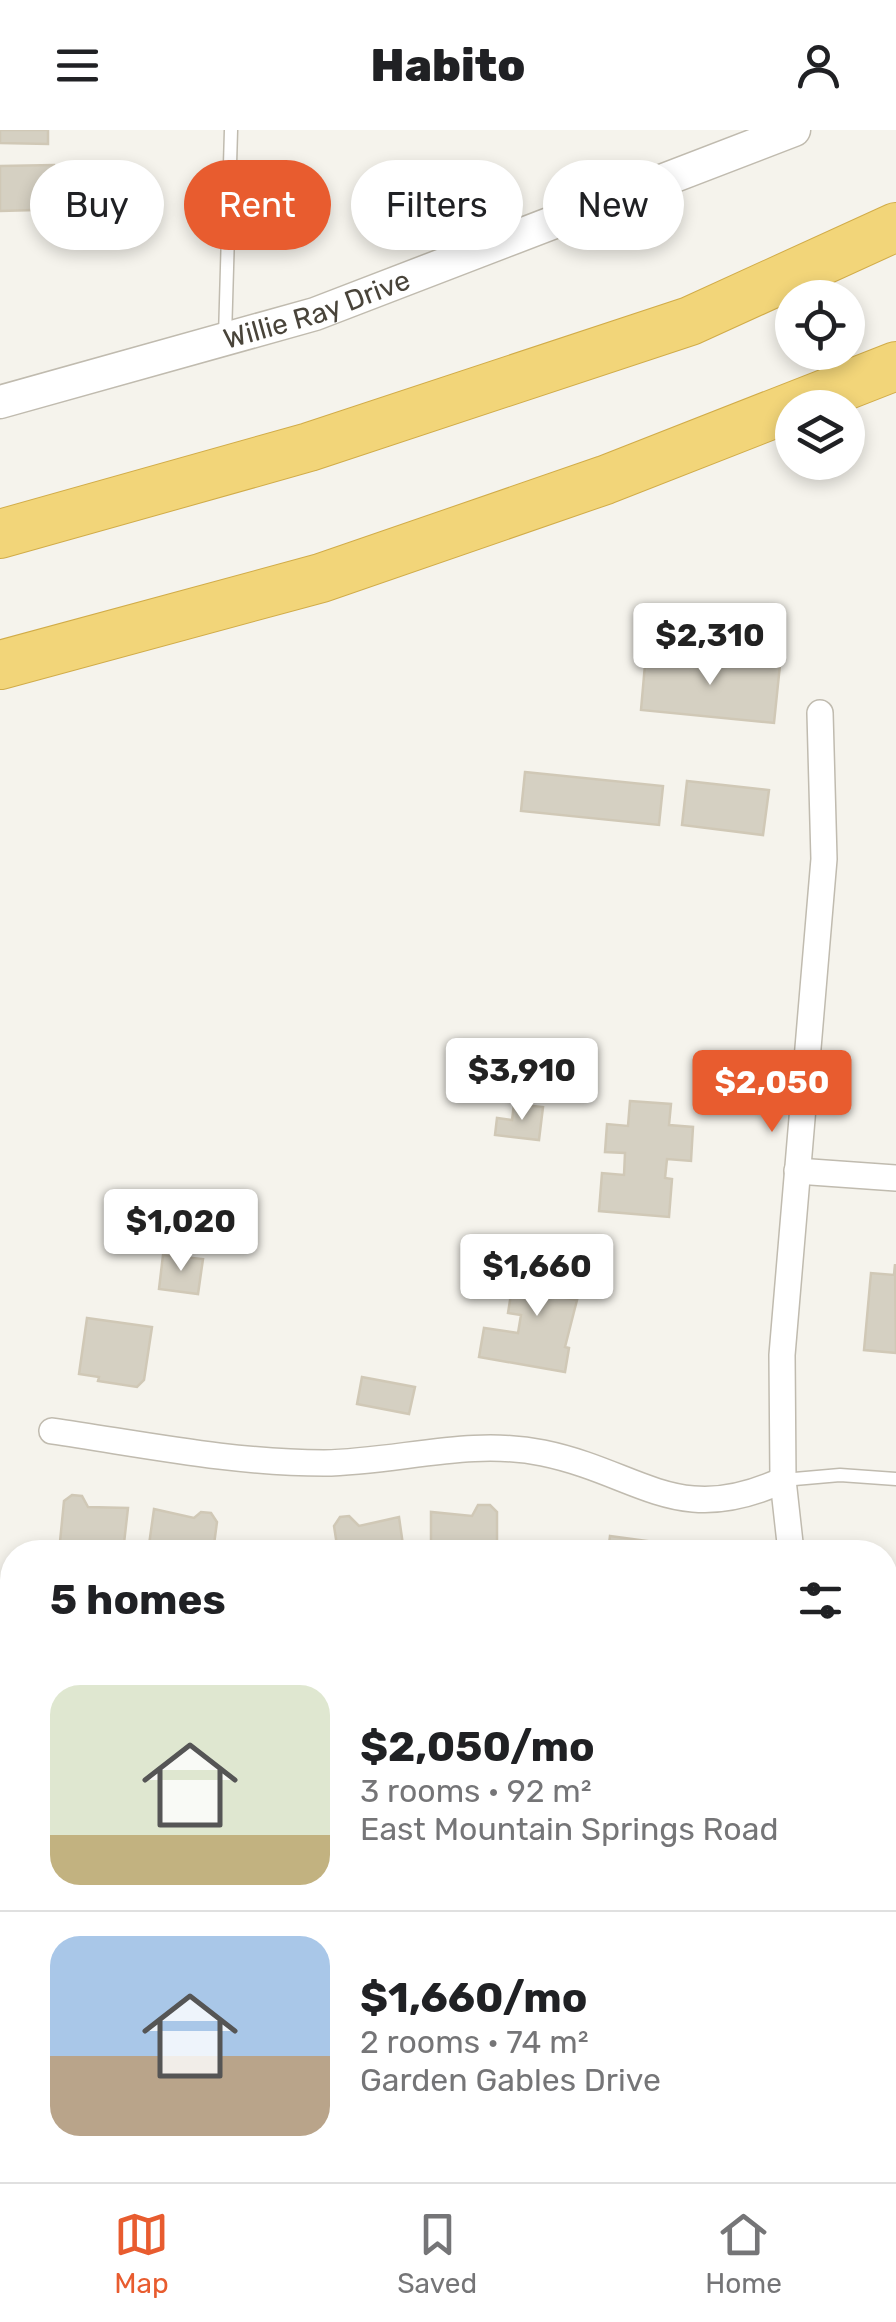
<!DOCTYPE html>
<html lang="en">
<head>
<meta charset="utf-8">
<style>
  body { margin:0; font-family:Rubik,sans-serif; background:#f2f2f2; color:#202124; height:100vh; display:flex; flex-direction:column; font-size:38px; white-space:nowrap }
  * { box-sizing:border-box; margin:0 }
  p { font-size:32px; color:#757577 }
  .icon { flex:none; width:55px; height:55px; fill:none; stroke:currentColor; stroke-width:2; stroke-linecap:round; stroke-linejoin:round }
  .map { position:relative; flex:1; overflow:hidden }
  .side { position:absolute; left:0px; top:1410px; width:898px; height:642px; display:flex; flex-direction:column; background:#fff; border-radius:40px 40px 0 0; box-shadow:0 5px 15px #0003 }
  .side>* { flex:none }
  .hud { position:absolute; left:30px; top:30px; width:838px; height:90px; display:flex; gap:20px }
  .buttons { position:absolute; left:775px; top:150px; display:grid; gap:20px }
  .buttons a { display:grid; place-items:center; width:90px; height:90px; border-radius:50%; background:#fff; box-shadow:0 5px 15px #0003; font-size:50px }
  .price { position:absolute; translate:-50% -85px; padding:0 22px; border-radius:10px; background:#fff; color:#222; font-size:32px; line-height:65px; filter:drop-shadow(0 2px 5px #0008) }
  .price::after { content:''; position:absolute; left:50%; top:60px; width:30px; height:22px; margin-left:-15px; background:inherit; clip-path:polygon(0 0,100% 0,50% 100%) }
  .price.current { background:#e85c2f; color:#fff }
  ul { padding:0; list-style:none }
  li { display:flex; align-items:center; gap:30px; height:250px; padding:0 50px }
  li+li { border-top:2px solid #e0e0e0 }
  li span { display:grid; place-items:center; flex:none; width:280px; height:200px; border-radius:30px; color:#555 }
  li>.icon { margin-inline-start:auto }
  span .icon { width:120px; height:120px; fill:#fffc; stroke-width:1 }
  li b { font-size:42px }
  h2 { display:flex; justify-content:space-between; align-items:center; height:120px; padding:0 50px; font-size:42px }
  .tag { padding:0 35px; border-radius:45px; background:#fff; box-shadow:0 5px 15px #0003; font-size:35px; line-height:90px }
  .tag.current { background:#e85c2f; color:#fff }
  header { display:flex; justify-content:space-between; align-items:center; height:130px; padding:0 50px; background:#fff; font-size:45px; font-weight:800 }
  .dock { display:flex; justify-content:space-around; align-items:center; height:140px; border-top:2px solid #e0e0e0; background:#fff; font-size:28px; color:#757577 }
  .dock a { display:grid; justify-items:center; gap:5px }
  .dock .current { color:#e85c2f }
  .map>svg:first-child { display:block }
  .building { fill:#d5d0c2; stroke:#d0c8b6; stroke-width:2.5 }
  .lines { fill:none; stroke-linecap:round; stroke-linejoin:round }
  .service-casing { stroke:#c0bbaf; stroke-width:15 }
  .minor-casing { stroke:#c0bbaf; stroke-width:28 }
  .tertiary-casing { stroke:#c0bbaf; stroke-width:35 }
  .motorway-casing { stroke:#d1ac49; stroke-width:50 }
  .path { stroke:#c0b8a1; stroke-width:5; stroke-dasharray:5 5; stroke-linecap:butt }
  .service { stroke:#fff; stroke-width:12 }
  .minor { stroke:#fff; stroke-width:25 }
  .tertiary { stroke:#fff; stroke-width:32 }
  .motorway { stroke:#f2d579; stroke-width:48 }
  .labels { text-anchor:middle; stroke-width:8; stroke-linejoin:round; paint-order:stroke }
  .street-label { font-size:28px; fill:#49443a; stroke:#fff }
</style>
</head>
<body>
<header><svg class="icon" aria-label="menu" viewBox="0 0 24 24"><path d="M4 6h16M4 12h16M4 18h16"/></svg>Habito<svg class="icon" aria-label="person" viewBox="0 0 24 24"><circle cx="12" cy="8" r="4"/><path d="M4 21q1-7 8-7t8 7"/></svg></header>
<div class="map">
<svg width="896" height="2052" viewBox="0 0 896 2052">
  <rect width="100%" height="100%" fill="#f5f3ec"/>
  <g class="building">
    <path d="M 0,0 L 48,0 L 48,14 L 0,13 Z"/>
    <path d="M 54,35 L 54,54 L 70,53 L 71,79 L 0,81 L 0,36 Z"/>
    <path d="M 646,523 L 780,535 L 774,593 L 641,580 Z"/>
    <path d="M 525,642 L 663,656 L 659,695 L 521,681 Z"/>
    <path d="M 687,651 L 769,660 L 763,705 L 682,695 Z"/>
    <path d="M 630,971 L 671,974 L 669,995 L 693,997 L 691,1031 L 667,1029 L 665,1048 L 672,1049 L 669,1087 L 599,1081 L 602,1043 L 624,1045 L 625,1023 L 605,1022 L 607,994 L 628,996 Z"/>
    <path d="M 514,974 L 543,977 L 539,1010 L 495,1005 L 497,988 L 512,990 Z"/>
    <path d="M 534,1121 L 572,1127 L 565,1168 L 577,1170 L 565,1217 L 569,1218 L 565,1242 L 479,1227 L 484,1198 L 518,1203 L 521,1185 L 508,1183 L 512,1158 L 527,1161 Z"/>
    <path d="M 163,1125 L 203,1129 L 198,1164 L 159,1159 Z"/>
    <path d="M 895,1134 L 896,1223 L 864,1220 L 871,1143 L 894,1145 Z"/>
    <path d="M 87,1188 L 152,1197 L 144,1250 L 137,1257 L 98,1251 L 99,1247 L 79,1244 Z"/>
    <path d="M 362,1247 L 415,1257 L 409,1284 L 357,1274 Z"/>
    <path d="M 72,1365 L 82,1366 L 88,1377 L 128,1378 L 123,1422 L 59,1422 L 64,1371 Z"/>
    <path d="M 478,1375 L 490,1375 L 497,1382 L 497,1422 L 431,1422 L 431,1382 L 472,1386 Z"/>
    <path d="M 154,1379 L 194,1388 L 201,1382 L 211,1383 L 217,1392 L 213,1422 L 148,1422 Z"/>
    <path d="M 349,1386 L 359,1396 L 399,1387 L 404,1422 L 338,1422 L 334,1396 L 340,1387 Z"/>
    <path d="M 610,1406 L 655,1412 L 654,1422 L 608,1422 Z"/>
    <path d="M 271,2040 L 353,2040 L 347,2052 L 296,2052 Z"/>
    <path d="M 694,2040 L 779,2040 L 780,2052 L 695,2052 Z"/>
  </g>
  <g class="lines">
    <g class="service-casing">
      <g id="service">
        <path d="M 225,207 L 231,0"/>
        <path d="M 783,1350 L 840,1345 L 896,1349"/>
        <path d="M 0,1576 L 12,1565"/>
        <path d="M 885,1912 L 896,1912"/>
        <path d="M 154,2040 L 178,2052"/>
        <path d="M 468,2040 L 493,2052"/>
        <path d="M 188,2052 L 194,2040"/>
        <path d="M 421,2052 L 427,2040"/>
      </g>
    </g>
    <g class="minor-casing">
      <g id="minor">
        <path d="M 797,1041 L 896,1048"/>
        <path d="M 52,1301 C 142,1314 233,1333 324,1333 C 398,1332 469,1308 543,1323 C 640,1343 678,1399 783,1350"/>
        <path d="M 791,1422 L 783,1350 L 782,1225 L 824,729 L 820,583"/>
        <path d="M 869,2040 L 870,2052"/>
      </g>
    </g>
    <g class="tertiary-casing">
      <g id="tertiary">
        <path id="s1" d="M 0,272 L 315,184 L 794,0"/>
      </g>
    </g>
    <g class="motorway-casing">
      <g id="motorway">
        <path d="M 0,404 L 309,317 L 690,191 L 896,97"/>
        <path d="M 0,535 L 321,448 L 605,350 L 896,236"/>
      </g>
    </g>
    <g class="path">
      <path d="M 0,1644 L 12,1626"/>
      <path d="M 0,1823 L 12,1821"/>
    </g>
    <use href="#service" class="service"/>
    <use href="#minor" class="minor"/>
    <use href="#tertiary" class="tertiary"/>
    <use href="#motorway" class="motorway"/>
  </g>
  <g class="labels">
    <g class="street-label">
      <text dy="10" stroke="none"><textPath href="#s1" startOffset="330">Willie Ray Drive</textPath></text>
    </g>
  </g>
</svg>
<div class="buttons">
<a><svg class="icon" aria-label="locate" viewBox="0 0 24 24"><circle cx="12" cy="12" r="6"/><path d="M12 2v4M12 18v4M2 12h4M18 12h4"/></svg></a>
<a><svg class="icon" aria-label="layers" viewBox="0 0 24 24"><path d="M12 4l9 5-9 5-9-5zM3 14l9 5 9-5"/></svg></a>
</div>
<b class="price" style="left:710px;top:558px">$2,310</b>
<b class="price" style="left:522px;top:993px">$3,910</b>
<b class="price current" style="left:772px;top:1005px">$2,050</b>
<b class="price" style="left:181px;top:1144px">$1,020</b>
<b class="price" style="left:537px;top:1189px">$1,660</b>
<div class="hud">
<a class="tag">Buy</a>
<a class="tag current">Rent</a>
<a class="tag">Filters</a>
<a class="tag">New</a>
</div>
<section class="side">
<h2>5 homes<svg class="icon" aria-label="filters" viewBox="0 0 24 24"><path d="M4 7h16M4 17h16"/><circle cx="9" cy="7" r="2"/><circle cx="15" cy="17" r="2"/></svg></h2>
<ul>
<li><span style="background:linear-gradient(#dfe7d0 75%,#c2b280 0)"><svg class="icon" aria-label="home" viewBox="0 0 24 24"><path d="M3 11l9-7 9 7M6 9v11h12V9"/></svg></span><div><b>$2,050/mo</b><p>3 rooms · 92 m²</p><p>East Mountain Springs Road</p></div></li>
<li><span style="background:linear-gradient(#a9c7e8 60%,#b9a48a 0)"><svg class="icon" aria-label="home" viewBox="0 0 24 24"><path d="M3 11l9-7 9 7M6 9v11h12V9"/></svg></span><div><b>$1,660/mo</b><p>2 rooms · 74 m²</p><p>Garden Gables Drive</p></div></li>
</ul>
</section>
</div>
<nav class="dock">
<a class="current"><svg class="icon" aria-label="map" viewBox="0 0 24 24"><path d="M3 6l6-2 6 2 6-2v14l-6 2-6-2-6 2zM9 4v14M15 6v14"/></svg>Map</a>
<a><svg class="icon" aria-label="saved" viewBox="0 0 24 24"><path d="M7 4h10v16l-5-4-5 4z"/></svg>Saved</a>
<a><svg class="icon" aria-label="home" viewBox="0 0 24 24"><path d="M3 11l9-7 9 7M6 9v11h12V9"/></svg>Home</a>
</nav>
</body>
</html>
